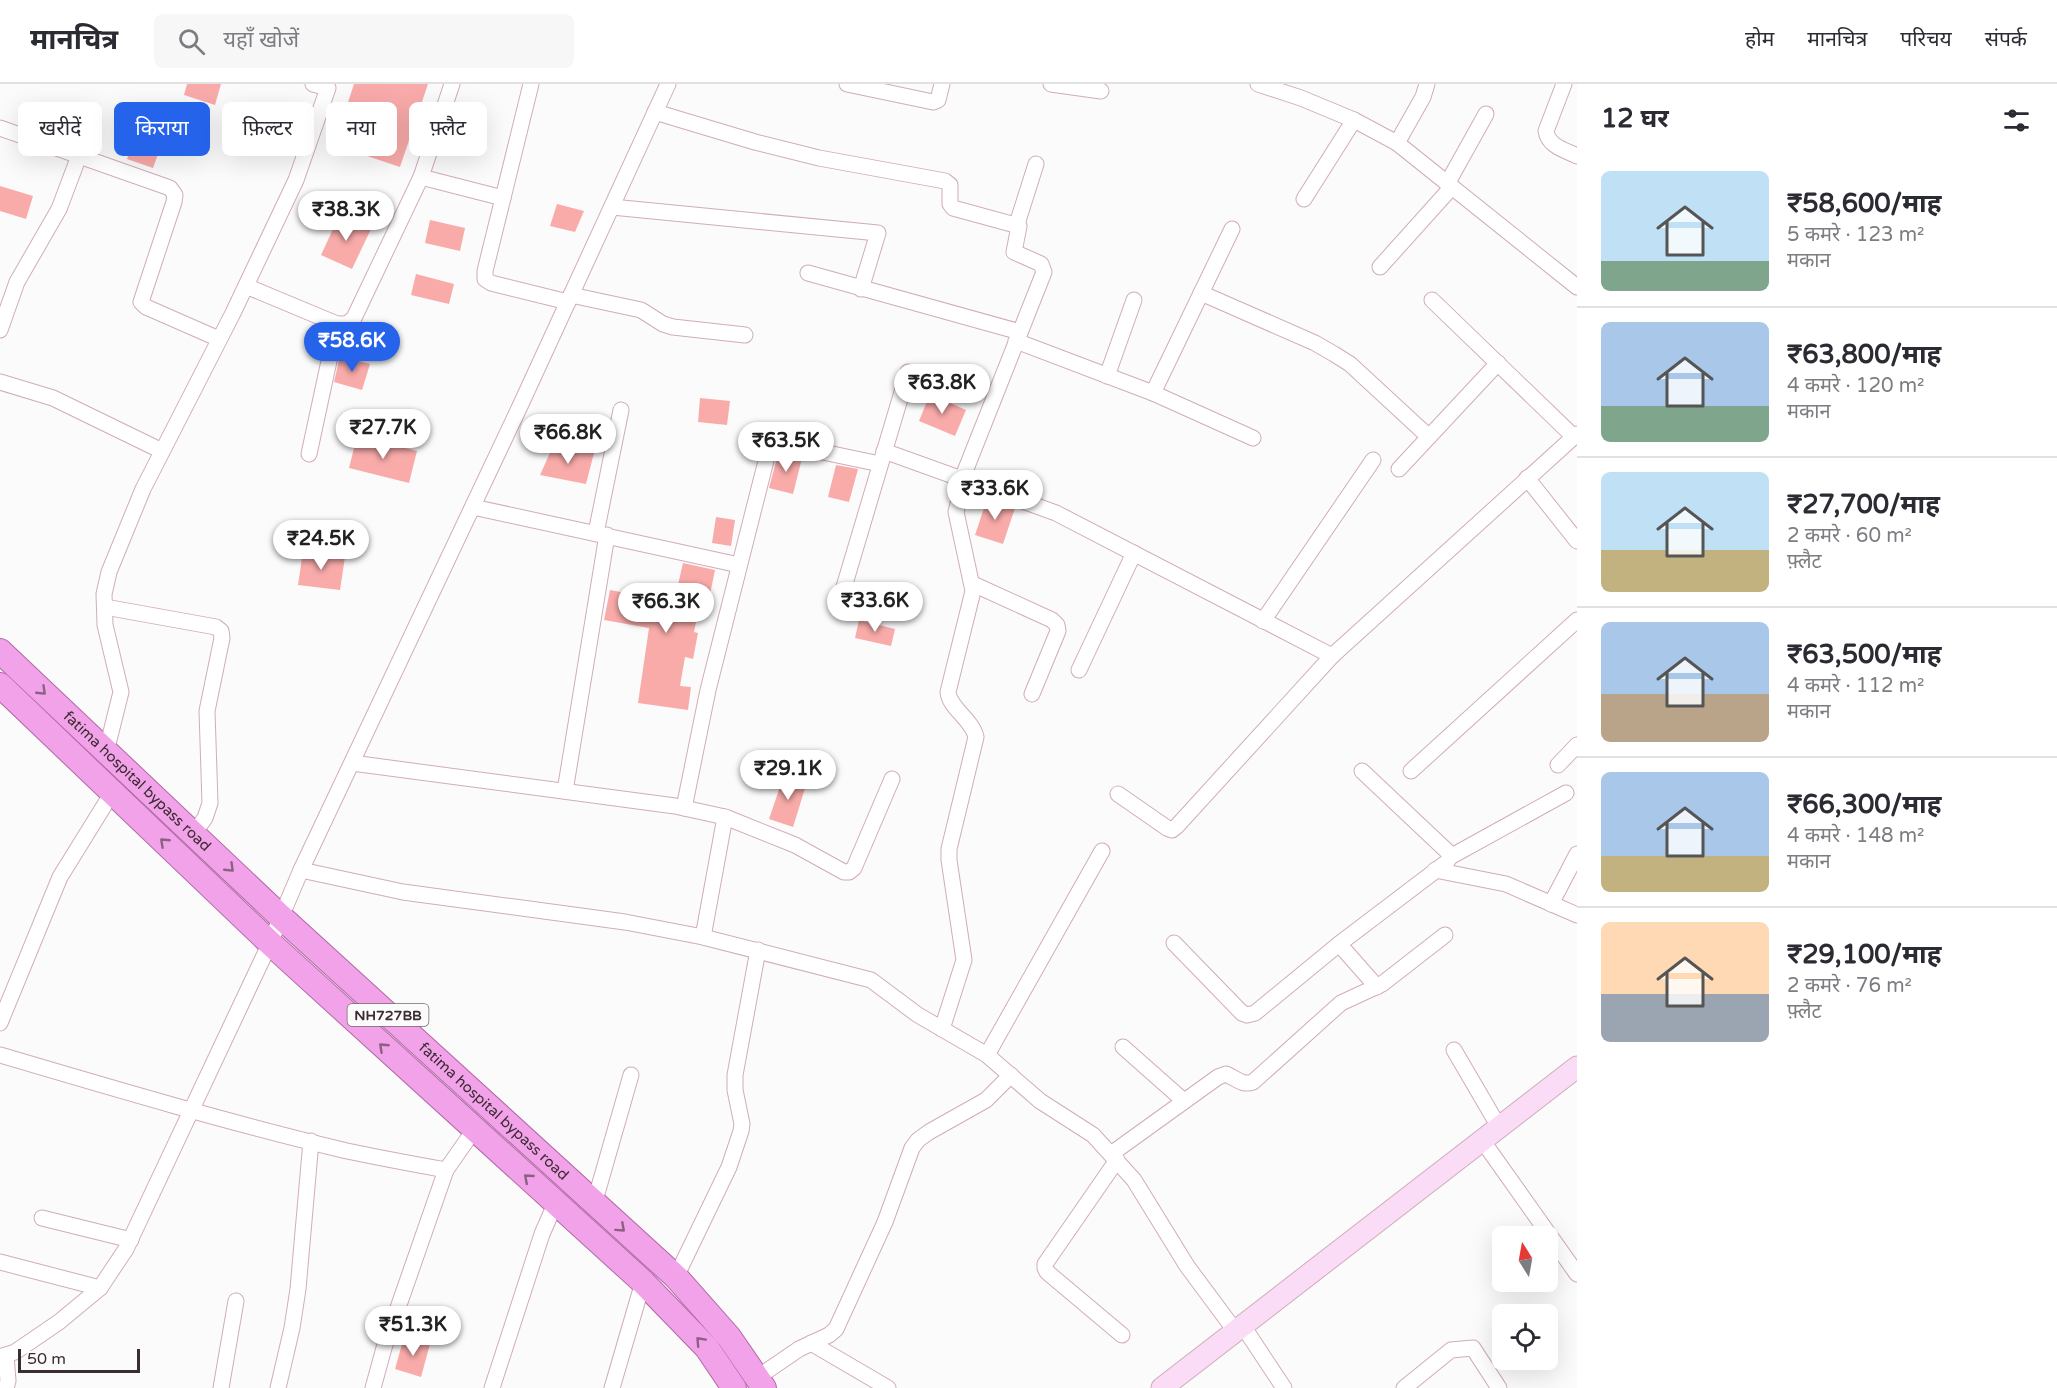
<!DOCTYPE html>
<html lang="hi">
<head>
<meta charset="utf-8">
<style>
  body { margin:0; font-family:"Varela Round","Noto Sans Devanagari",sans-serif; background:#f7f7f7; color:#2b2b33; height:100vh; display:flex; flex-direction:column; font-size:22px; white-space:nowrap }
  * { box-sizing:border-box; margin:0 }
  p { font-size:20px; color:#7c7c81 }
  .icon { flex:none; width:33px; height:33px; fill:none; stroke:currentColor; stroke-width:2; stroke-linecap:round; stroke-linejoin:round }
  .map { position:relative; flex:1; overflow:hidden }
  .sheet { display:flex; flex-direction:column; background:#fff; width:480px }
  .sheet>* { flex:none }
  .hud { position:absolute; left:18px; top:18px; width:570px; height:54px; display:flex; gap:12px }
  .needle { width:39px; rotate:349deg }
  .buttons { position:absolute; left:1492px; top:1142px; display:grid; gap:12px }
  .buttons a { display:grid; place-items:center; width:66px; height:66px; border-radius:9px; background:#fff; box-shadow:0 6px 24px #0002; font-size:30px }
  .scale { position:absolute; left:18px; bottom:15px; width:122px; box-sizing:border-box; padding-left:6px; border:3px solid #3b2c31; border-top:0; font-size:16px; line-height:21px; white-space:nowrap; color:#3b2c31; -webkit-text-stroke:4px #fbfbfb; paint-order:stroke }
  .price { position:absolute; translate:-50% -51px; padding:0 14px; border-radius:21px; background:#fff; color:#222; font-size:20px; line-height:39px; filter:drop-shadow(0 2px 3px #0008) }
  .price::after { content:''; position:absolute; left:50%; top:36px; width:18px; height:14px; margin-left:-9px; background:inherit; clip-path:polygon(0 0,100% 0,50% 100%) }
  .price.selected { background:#2563eb; color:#fff }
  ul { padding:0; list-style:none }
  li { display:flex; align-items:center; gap:18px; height:150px; padding:0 24px }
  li+li { border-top:2px solid #e1e1e2 }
  li span { display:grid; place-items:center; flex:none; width:168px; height:120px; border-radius:9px; color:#555 }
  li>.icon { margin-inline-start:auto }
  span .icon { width:72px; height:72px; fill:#fffc; stroke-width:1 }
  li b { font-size:26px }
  h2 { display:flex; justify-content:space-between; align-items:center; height:72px; padding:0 24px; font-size:26px }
  .chip { padding:0 21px; border-radius:9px; background:#fff; box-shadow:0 6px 24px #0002; font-size:21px; line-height:54px }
  .chip.selected { background:#2563eb; color:#fff }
  header { display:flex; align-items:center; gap:36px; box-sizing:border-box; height:84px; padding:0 30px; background:#fff; border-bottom:2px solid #e1e1e2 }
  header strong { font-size:28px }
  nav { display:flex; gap:33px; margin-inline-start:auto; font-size:21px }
  .search { width:420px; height:54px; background:#f7f7f7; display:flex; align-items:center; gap:15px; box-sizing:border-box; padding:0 21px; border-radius:9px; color:#7c7c81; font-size:22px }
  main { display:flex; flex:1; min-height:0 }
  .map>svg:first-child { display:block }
  .building { fill:#f9abaa }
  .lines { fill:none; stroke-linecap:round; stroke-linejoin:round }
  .minor-casing { stroke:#d1acb9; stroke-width:17 }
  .secondary-casing { stroke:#d1acb9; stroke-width:23 }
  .trunk-casing { stroke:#b069a5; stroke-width:26 }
  .minor { stroke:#fff; stroke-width:15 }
  .secondary { stroke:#fadcf7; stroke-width:21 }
  .trunk { stroke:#f2a2e8; stroke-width:24 }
  .oneway { stroke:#8d6183 }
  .labels { text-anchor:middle; stroke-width:6; stroke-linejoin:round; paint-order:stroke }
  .shield { fill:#fbfbfb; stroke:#756a6e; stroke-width:1.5 }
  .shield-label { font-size:14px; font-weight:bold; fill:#3b2c31 }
  .street-label { font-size:15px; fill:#3b2c31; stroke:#fbfbfb }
</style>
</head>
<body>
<header>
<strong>मानचित्र</strong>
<div class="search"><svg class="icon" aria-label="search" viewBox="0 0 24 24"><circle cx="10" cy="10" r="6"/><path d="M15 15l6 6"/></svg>यहाँ खोजें</div>
<nav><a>होम</a><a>मानचित्र</a><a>परिचय</a><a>संपर्क</a></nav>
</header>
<main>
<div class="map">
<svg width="1577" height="1304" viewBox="0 0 1577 1304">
  <rect width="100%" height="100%" fill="#fbfbfb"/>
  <g class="building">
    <path d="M 187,0 L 221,0 L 215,21 L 184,11 Z"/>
    <path d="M 354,0 L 428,0 L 400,83 L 334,61 Z"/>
    <path d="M 143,28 L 170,37 L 153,84 L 127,75 Z"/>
    <path d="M 0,102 L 33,112 L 26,135 L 0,127 Z"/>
    <path d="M 557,120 L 584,127 L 575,148 L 550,142 Z"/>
    <path d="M 340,130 L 371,145 L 352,185 L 321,171 Z"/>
    <path d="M 430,136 L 465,144 L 460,167 L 425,159 Z"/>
    <path d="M 416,190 L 454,200 L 449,220 L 411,211 Z"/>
    <path d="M 340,272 L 370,280 L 362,306 L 334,298 Z"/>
    <path d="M 930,310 L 966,326 L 955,352 L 919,337 Z"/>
    <path d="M 700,314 L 730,317 L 727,341 L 698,338 Z"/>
    <path d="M 357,352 L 417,367 L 409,399 L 349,384 Z"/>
    <path d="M 553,362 L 594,369 L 586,400 L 540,391 Z"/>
    <path d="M 780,369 L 802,374 L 793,410 L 769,404 L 778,370 Z"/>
    <path d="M 836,381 L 858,385 L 849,418 L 828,413 Z"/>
    <path d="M 987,415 L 1015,424 L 1003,460 L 975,451 Z"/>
    <path d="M 716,433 L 735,436 L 731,462 L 712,459 Z"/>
    <path d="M 303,467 L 345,473 L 340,506 L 298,501 Z"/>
    <path d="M 683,479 L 715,486 L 707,525 L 699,523 L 694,548 L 698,549 L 693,575 L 685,573 L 680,602 L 691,603 L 688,626 L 638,619 L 649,544 L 604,536 L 610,506 L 674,518 Z"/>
    <path d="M 859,536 L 895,545 L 891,562 L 855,554 Z"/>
    <path d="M 784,691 L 807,698 L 793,743 L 769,735 Z"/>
    <path d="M 404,1253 L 430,1260 L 421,1293 L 395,1285 Z"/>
  </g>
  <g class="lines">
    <g class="minor-casing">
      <g id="minor">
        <path d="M 531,0 L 485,187 L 485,195 L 491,199 L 568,218"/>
        <path d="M 847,0 L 933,18 L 938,16 L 942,0"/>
        <path d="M 1051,0 L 1101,7"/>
        <path d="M 1258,0 L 1301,14 L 1354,36 L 1397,59 L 1577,203"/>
        <path d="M 1564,0 L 1546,47 C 1548,62 1565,66 1577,72"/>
        <path d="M 655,28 L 755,58 L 819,74 L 945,97 L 950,101 L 950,120 L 953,124 L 1019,142 L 1014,168 L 1041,180 L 1044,188 L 962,395"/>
        <path d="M 0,44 L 170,104 L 175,111 L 174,118 L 141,218 L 146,223 L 219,255"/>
        <path d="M 1397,59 L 1423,13 L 1427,0"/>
        <path d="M 421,93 L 503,114"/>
        <path d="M 1447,100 L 1486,30"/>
        <path d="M 1304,115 L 1354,36"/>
        <path d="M 612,123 L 878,149 L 861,205"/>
        <path d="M 1017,140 L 1036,80"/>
        <path d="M 1380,183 L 1451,104"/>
        <path d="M 808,189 L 1020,248"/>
        <path d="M 246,202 L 337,240 L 347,240 L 354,234 L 421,93 L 452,0"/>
        <path d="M 1201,209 L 1315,259 L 1334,270 L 1350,280 L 1429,353"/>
        <path d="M 571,211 L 641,226 L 663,240 L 673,243 L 745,251"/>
        <path d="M 1432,216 L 1574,353"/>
        <path d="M 0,246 L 17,198 L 59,125 L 79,72"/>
        <path d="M 1016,257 L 1153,309 L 1253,354"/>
        <path d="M 1107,292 L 1134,216"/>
        <path d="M 0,298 L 53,314 L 162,367"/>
        <path d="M 1153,309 L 1232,145"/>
        <path d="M 884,367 L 1056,429 L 1332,572"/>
        <path d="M 309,370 L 337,240"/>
        <path d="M 1399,385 L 1498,279"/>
        <path d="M 1527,394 L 1577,457"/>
        <path d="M 473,423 L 739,481"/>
        <path d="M 596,449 L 621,326"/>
        <path d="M 973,500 L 1052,536 L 1057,541 L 1058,547 L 1032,610"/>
        <path d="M 841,513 L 908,288"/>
        <path d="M 105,523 L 216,543 L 221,547 L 222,554 L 207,627 L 210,719 L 205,734 L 194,749"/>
        <path d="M 1263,537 L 1373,376"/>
        <path d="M 1079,586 L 1134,469"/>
        <path d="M 106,668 L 121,608 L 105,541 L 104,510 L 109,488 L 143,405 L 233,229 L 296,96 L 328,4 L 313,0"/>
        <path d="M 352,679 L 675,722 L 725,733 L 795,761 L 844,788 L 849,788 L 854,784 L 892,695"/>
        <path d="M 1558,681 L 1577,661"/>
        <path d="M 1411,687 L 1577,536"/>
        <path d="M 565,707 L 607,451"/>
        <path d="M 1118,710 L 1167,744 L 1172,746 L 1177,742 L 1332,572 L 1577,350"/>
        <path d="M 684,724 L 708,606 L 769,365 L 773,361 L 780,359 L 880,380"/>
        <path d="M 1450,773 L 1566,709"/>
        <path d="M 301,786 L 403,808 L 625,838 L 703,853 L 871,896 L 918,931 L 987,971 L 1040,1017 L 1093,1051 L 1134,1096 L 1187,1182 L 1236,1248"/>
        <path d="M 1435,786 L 1506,800 L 1577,831"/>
        <path d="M 1551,820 L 1577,770"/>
        <path d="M 703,853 L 725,733"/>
        <path d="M 1174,859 L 1242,929 L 1247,931 L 1255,929 L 1339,860 L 1447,778 L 1450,773 L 1449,769 L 1362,687"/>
        <path d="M 1339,860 L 1377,903"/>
        <path d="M 0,939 L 60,793 L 112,709"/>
        <path d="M 942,945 L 964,876 L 949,776 L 949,765 L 976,653 C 972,635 949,624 948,608 L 973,507 L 956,428 L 964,395"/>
        <path d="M 1123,963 L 1184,1017"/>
        <path d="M 1454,966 L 1499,1043"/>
        <path d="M 0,971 C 115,1005 230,1039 347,1067 C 380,1074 413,1080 446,1086 L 474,1046"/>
        <path d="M 987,971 L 1102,767"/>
        <path d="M 1482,1056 L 1577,1190"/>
        <path d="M 1111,1070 L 1218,993 L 1226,990 C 1236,994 1242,1002 1253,998 L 1341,919 L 1382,900 L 1445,851"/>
        <path d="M 1117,1076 L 1045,1180 L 1045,1184 L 1047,1188 L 1122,1251"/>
        <path d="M 594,1120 L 631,991"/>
        <path d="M 42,1134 L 131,1156"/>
        <path d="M 0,1178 L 100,1204"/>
        <path d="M 676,1193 L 729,1083 L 741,1047 L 742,1040 L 735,1006 L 735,991 L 758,866"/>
        <path d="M 1243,1242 L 1284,1304"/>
        <path d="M 811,1259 L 888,1304"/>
        <path d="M 6,1271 L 8,1297 L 6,1304"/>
        <path d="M 0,1273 L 15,1268 L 59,1238 L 100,1204 L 126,1165 L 270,859 L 301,786 L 521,320 L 668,0"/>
        <path d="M 758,1293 L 799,1265 L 829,1251 L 836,1245 L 885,1138 L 912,1064 L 918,1056 L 929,1048 L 986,1016 L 1011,991"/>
        <path d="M 221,1304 L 236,1217"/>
        <path d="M 278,1304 L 292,1244 L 298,1205 L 311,1057"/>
        <path d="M 373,1304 L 384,1264 L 446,1086"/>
        <path d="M 492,1304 L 542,1150 L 556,1118"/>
        <path d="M 612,1304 L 643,1198"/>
        <path d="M 1404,1304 L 1451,1266 L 1473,1264 L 1499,1304"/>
      </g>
    </g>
    <g class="secondary-casing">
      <path id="secondary" d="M 1162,1304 L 1577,983"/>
    </g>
    <g class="trunk-casing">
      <g id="trunk">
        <path id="s1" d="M 0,567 L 281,833 L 676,1193 L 729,1253 L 764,1304"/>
        <path d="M 0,601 L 270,859 L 643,1198 L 707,1264 L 734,1304"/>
      </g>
    </g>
    <use href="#minor" class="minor"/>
    <use href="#secondary" class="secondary"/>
    <use href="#trunk" class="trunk"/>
  </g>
  <defs><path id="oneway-chevron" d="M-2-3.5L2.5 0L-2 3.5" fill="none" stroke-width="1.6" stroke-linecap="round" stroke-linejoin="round" transform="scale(1.5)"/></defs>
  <g class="oneway">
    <use href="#oneway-chevron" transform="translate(42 607) rotate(44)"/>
    <use href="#oneway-chevron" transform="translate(164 758) rotate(-137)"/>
    <use href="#oneway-chevron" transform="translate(230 784) rotate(44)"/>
    <use href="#oneway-chevron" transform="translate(383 963) rotate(-137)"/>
    <use href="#oneway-chevron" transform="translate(528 1094) rotate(-139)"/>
    <use href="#oneway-chevron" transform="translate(621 1144) rotate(42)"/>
    <use href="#oneway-chevron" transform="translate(700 1257) rotate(-133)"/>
  </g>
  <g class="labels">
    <rect class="shield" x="347.5" y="920" width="81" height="22" rx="4.5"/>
    <g class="shield-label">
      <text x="388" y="936">NH727BB</text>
    </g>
    <g class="street-label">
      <text dy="5" stroke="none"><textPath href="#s1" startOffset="189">fatima hospital bypass road</textPath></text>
      <text dy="5" stroke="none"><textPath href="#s1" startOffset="675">fatima hospital bypass road</textPath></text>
    </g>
  </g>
</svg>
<div class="buttons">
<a><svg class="needle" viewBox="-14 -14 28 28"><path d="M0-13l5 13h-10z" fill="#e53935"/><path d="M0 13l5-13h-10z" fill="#7c7c81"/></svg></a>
<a><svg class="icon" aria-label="locate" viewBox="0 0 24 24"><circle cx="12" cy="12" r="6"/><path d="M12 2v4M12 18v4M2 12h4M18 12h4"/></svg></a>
</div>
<div class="scale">50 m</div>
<b class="price" style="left:346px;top:158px">₹38.3K</b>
<b class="price selected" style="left:352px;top:289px">₹58.6K</b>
<b class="price" style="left:942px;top:331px">₹63.8K</b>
<b class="price" style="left:383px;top:376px">₹27.7K</b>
<b class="price" style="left:568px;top:381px">₹66.8K</b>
<b class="price" style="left:786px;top:389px">₹63.5K</b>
<b class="price" style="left:995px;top:437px">₹33.6K</b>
<b class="price" style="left:321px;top:487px">₹24.5K</b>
<b class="price" style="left:875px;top:549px">₹33.6K</b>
<b class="price" style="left:666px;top:550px">₹66.3K</b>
<b class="price" style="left:788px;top:717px">₹29.1K</b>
<b class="price" style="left:413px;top:1273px">₹51.3K</b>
<div class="hud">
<a class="chip">खरीदें</a>
<a class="chip selected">किराया</a>
<a class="chip">फ़िल्टर</a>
<a class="chip">नया</a>
<a class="chip">फ़्लैट</a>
</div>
</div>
<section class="sheet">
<h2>12 घर<svg class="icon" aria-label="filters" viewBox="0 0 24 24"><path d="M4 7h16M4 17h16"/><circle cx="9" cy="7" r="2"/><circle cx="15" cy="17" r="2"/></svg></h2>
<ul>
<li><span style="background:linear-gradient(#bfe0f5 75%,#7fa58c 0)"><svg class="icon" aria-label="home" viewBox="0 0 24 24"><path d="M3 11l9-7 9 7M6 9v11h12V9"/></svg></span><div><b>₹58,600/माह</b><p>5 कमरे · 123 m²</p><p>मकान</p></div></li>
<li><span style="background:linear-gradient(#a9c7e8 70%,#7fa58c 0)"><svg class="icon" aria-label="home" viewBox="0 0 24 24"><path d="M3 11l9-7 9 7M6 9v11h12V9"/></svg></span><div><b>₹63,800/माह</b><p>4 कमरे · 120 m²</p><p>मकान</p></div></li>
<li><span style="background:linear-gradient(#bfe0f5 65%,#c2b280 0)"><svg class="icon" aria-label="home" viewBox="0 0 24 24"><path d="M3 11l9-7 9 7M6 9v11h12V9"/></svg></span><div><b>₹27,700/माह</b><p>2 कमरे · 60 m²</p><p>फ़्लैट</p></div></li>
<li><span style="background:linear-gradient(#a9c7e8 60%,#b9a48a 0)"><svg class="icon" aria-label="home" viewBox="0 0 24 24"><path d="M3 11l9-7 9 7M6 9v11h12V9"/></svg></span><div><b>₹63,500/माह</b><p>4 कमरे · 112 m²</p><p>मकान</p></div></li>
<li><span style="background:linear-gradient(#a9c7e8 70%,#c2b280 0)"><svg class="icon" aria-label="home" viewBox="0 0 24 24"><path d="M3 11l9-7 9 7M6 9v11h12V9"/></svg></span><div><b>₹66,300/माह</b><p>4 कमरे · 148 m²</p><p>मकान</p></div></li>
<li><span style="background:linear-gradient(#ffd9b3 60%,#9aa5b1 0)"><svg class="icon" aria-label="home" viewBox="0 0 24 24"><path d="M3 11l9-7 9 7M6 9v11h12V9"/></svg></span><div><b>₹29,100/माह</b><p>2 कमरे · 76 m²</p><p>फ़्लैट</p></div></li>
</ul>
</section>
</main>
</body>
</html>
